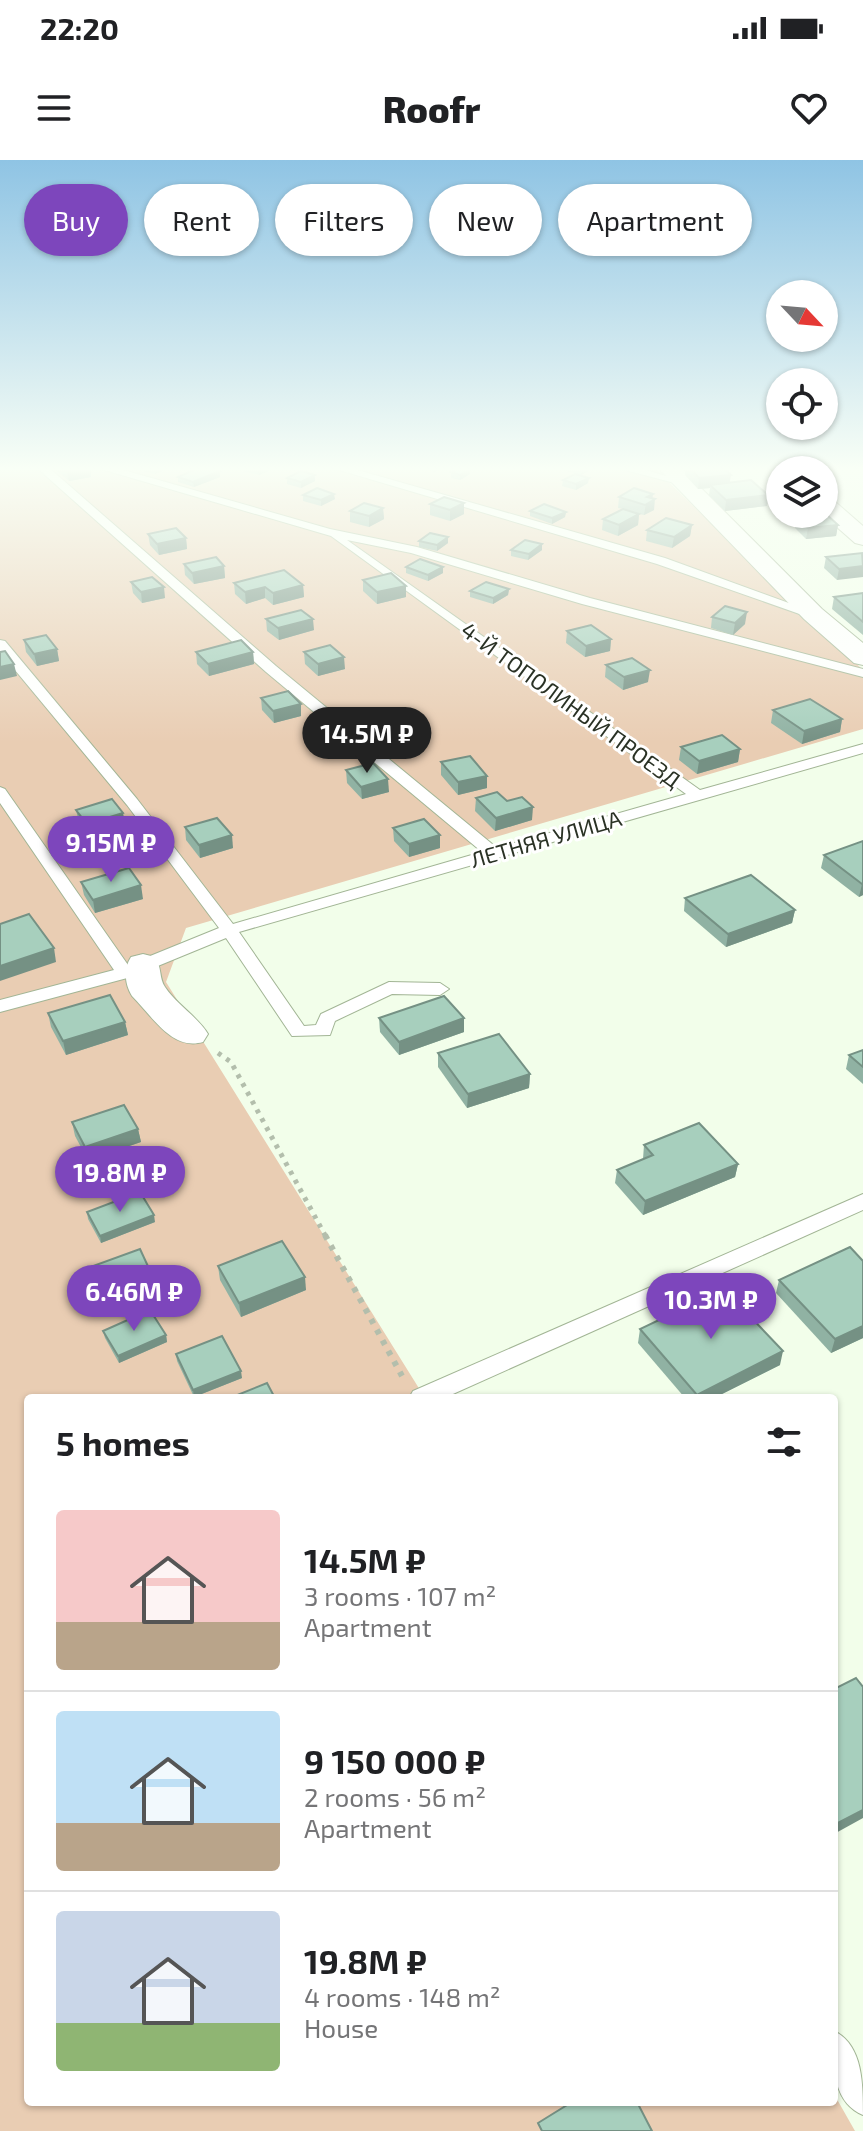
<!DOCTYPE html>
<html lang="en">
<head>
<meta charset="utf-8">
<style>
  body { margin:0; font-family:"Exo 2",sans-serif; background:#f6f6f6; color:#202124; height:100vh; display:flex; flex-direction:column; font-size:30px; white-space:nowrap }
  * { box-sizing:border-box; margin:0 }
  p { font-size:26px; color:#757577 }
  .icon { flex:none; width:44px; height:44px; fill:none; stroke:currentColor; stroke-width:2; stroke-linecap:round; stroke-linejoin:round }
  .map { position:relative; flex:1; overflow:hidden }
  .sheet { position:absolute; left:24px; top:1234px; width:814px; height:712px; display:flex; flex-direction:column; background:#fff; border-radius:8px; box-shadow:0 2px 6px #0004 }
  .sheet>* { flex:none }
  .hud { position:absolute; left:24px; top:24px; width:816px; height:72px; display:flex; gap:16px }
  .needle { width:52px; rotate:116deg }
  .buttons { position:absolute; left:766px; top:120px; display:grid; gap:16px }
  .buttons a { display:grid; place-items:center; width:72px; height:72px; border-radius:50%; background:#fff; box-shadow:0 2px 6px #0004; font-size:40px }
  .price { position:absolute; translate:-50% -68px; padding:0 18px; border-radius:28px; background:#7d46bc; color:#fff; font-size:26px; line-height:52px; filter:drop-shadow(0 2px 4px #0008) }
  .price::after { content:''; position:absolute; left:50%; top:48px; width:24px; height:18px; margin-left:-12px; background:inherit; clip-path:polygon(0 0,100% 0,50% 100%) }
  .price.selected { background:#222; color:#fff }
  ul { padding:0; list-style:none }
  li { display:flex; align-items:center; gap:24px; height:200px; padding:0 32px }
  li+li { border-top:2px solid #e0e0e0 }
  li span { display:grid; place-items:center; flex:none; width:224px; height:160px; border-radius:8px; color:#555 }
  li>.icon { margin-inline-start:auto }
  span .icon { width:96px; height:96px; fill:#fffc; stroke-width:1 }
  li b { font-size:34px }
  h2 { display:flex; justify-content:space-between; align-items:center; height:96px; padding:0 32px; font-size:34px }
  .chip { padding:0 28px; border-radius:36px; background:#fff; box-shadow:0 2px 6px #0004; font-size:28px; line-height:72px }
  .chip.selected { background:#7d46bc; color:#fff }
  .status { display:flex; justify-content:space-between; align-items:center; height:56px; padding:0 40px; background:#fff; direction:ltr }
  .status svg { height:22px; fill:currentColor }
  header { display:flex; justify-content:space-between; align-items:center; height:104px; padding:0 32px; background:#fff; font-size:36px; font-weight:800 }
  .map>svg:first-child { display:block }
  .green { fill:#e9cdb3 }
  .lines { fill:none; stroke-linecap:round; stroke-linejoin:round }
  .lane-casing { stroke:#a2b595; stroke-width:2 }
  .street-casing { stroke:#a2b595; stroke-width:2 }
  .path-far1 { stroke:#b3beac; stroke-width:5; stroke-dasharray:4 6; stroke-linecap:butt }
  .path { stroke:#b3beac; stroke-width:6; stroke-dasharray:5 7; stroke-linecap:butt }
  .lane { fill:#fff; fill-rule:evenodd }
  .street { fill:#fff; fill-rule:evenodd }
  .wall { fill:#90b2a3 }
  .shaded-wall { fill:#759184 }
  .building { fill:#a7cfbd; stroke:#759184; stroke-width:2 }
  .labels { text-anchor:middle; stroke-width:6; stroke-linejoin:round; paint-order:stroke }
  .far-street-label { font-size:22px; fill:#2a3225; stroke:#fff }
</style>
</head>
<body>
<div class="status"><b>22:20</b><svg viewBox="0 0 49 12"><path d="M0 12V9h3v3zM5 12V6h3v6zM10 12V3h3v9zM15 12V0h3v12zM26 1h20v11H26zM47 4h2v5h-2z"/></svg></div>
<header><svg class="icon" aria-label="menu" viewBox="0 0 24 24"><path d="M4 6h16M4 12h16M4 18h16"/></svg>Roofr<svg class="icon" aria-label="heart" viewBox="0 0 24 24"><path d="M12 20l-8-8c-3-5 5-10 8-4 3-6 11-1 8 4z"/></svg></header>
<div class="map">
<svg width="863" height="1971" viewBox="0 0 863 1971">
  <rect width="100%" height="100%" fill="#f2feea"/>
  <path class="green" d="M 0,307 L 653,307 L 863,510 L 863,569 L 186,768 L 166,822 L 425,1238 L 28,1238 L 28,1942 L 834,1942 L 834,1934 L 855,1971 L 0,1971 Z"/>
  <g class="lines">
    <g class="lane-casing">
      <g id="lane">
        <path d="M 36,307 L 48,307 L 276,506 L 497,688 L 686,634 L 331,376 L 94,307 L 113,307 L 330,369 L 417,387 L 590,438 L 863,509 L 863,517 L 582,444 L 411,393 L 347,380 L 700,630 L 863,584 L 863,593 L 239,772 L 304,866 L 316,865 L 321,854 L 389,822 L 440,823 L 449,829 L 440,835 L 392,834 L 335,861 L 330,875 L 292,876 L 226,778 L 131,817 L 0,852 L 0,840 L 114,810 L 0,643 L 0,627 L 5,629 L 128,805 L 219,768 L 127,645 L 0,492 L 0,480 L 5,481 L 137,639 L 233,764 L 482,692 L 266,512 Z"/>
        <path d="M 329,307 L 347,307 L 665,398 L 819,454 L 808,457 L 657,404 Z"/>
        <path d="M 614,307 L 635,307 L 687,322 L 682,325 Z"/>
        <path d="M 863,1034 L 863,1050 L 444,1238 L 409,1238 L 413,1231 Z"/>
        <path d="M 834,1871 C 863,1885 863,1924 863,1955 C 830,1941 834,1901 834,1871 Z"/>
      </g>
    </g>
    <g class="street-casing">
      <g id="street">
        <path d="M 657,307 L 680,307 L 822,449 L 863,483 L 863,505 L 854,503 L 804,459 Z"/>
        <path d="M 771,307 L 793,307 L 795,310 L 780,310 L 780,315 Z"/>
        <path d="M 824,337 L 832,339 L 863,366 L 863,385 L 855,383 L 822,354 Z"/>
        <path d="M 143,794 L 155,797 C 162,807 159,819 165,827 C 177,845 197,856 208,874 L 203,882 C 172,891 153,857 132,836 C 125,825 123,809 131,797 Z"/>
      </g>
    </g>
    <path class="path-far1" d="M 218,893 L 231,902 L 326,1077"/>
    <path class="path" d="M 325,1075 L 402,1216"/>
    <use href="#lane" class="lane"/>
    <use href="#street" class="street"/>
  </g>
  <g class="wall">
    <path d="M 56,307 L 90,307 L 91,317 L 69,321 L 57,311 Z"/>
    <path d="M 143,307 L 164,307 L 164,310 L 155,314 L 143,311 Z"/>
    <path d="M 243,307 L 276,307 L 276,308 L 259,315 L 243,311 Z"/>
    <path d="M 423,307 L 445,307 L 434,312 Z"/>
    <path d="M 559,307 L 591,307 L 590,310 L 581,315 L 559,309 Z"/>
    <path d="M 686,307 L 723,307 L 730,323 L 768,335 L 767,346 L 725,351 L 709,335 L 710,328 L 698,329 L 685,315 Z"/>
    <path d="M 451,312 L 470,314 L 460,320 L 451,318 Z"/>
    <path d="M 315,315 L 315,321 L 301,328 L 287,324 L 287,318 Z"/>
    <path d="M 178,317 L 220,317 L 194,327 L 178,322 Z"/>
    <path d="M 563,320 L 588,323 L 576,330 L 562,326 Z"/>
    <path d="M 303,335 L 335,339 L 321,346 L 303,341 Z"/>
    <path d="M 619,337 L 652,338 L 654,350 L 644,355 L 639,354 L 638,365 L 618,376 L 602,370 L 603,359 L 623,349 L 618,348 Z"/>
    <path d="M 430,344 L 464,354 L 450,361 L 430,355 Z"/>
    <path d="M 383,348 L 384,359 L 369,367 L 350,362 L 350,351 Z"/>
    <path d="M 530,351 L 566,352 L 565,357 L 552,364 L 530,356 Z"/>
    <path d="M 797,357 L 838,365 L 836,376 L 806,379 L 795,368 Z"/>
    <path d="M 692,365 L 690,376 L 672,388 L 646,381 L 647,370 Z"/>
    <path d="M 148,374 L 186,378 L 187,389 L 159,395 L 150,385 Z"/>
    <path d="M 448,377 L 448,383 L 437,391 L 419,387 L 419,381 Z"/>
    <path d="M 542,384 L 542,390 L 528,400 L 511,396 L 511,390 Z"/>
    <path d="M 863,393 L 837,420 L 824,408 L 826,397 Z"/>
    <path d="M 184,404 L 224,406 L 225,418 L 194,424 L 185,415 Z"/>
    <path d="M 406,407 L 443,413 L 428,421 L 406,413 Z"/>
    <path d="M 363,420 L 406,437 L 377,444 L 363,431 Z"/>
    <path d="M 131,422 L 165,438 L 142,443 L 133,433 Z"/>
    <path d="M 234,423 L 303,425 L 304,437 L 273,445 L 265,438 L 246,444 L 235,434 Z"/>
    <path d="M 509,429 L 508,435 L 493,444 L 470,437 L 470,431 Z"/>
    <path d="M 863,433 L 863,475 L 832,449 L 834,437 Z"/>
    <path d="M 712,457 L 745,464 L 733,475 L 711,468 Z"/>
    <path d="M 266,459 L 314,470 L 279,480 L 267,471 Z"/>
    <path d="M 567,471 L 611,479 L 610,491 L 585,497 L 566,483 Z"/>
    <path d="M 24,480 L 57,489 L 59,501 L 37,506 L 26,492 Z"/>
    <path d="M 196,492 L 253,492 L 254,504 L 209,516 L 197,504 Z"/>
    <path d="M 304,492 L 345,509 L 318,516 L 305,504 Z"/>
    <path d="M 606,505 L 648,522 L 623,530 L 605,517 Z"/>
    <path d="M 261,538 L 301,544 L 301,556 L 274,563 L 262,550 Z"/>
    <path d="M 773,550 L 842,559 L 840,572 L 802,584 L 771,563 Z"/>
    <path d="M 681,587 L 740,589 L 738,602 L 697,614 L 679,600 Z"/>
    <path d="M 441,602 L 487,628 L 458,635 L 441,615 Z"/>
    <path d="M 346,610 L 389,632 L 362,639 L 347,623 Z"/>
    <path d="M 476,638 L 507,641 L 532,660 L 495,671 L 475,651 Z"/>
    <path d="M 76,650 L 123,653 L 125,666 L 89,677 L 79,662 Z"/>
    <path d="M 185,667 L 233,688 L 200,698 L 186,680 Z"/>
    <path d="M 393,668 L 440,675 L 440,688 L 409,697 L 394,681 Z"/>
    <path d="M 863,681 L 863,735 L 859,737 L 821,708 L 824,695 Z"/>
    <path d="M 81,722 L 143,739 L 95,753 L 84,735 Z"/>
    <path d="M 685,738 L 795,750 L 792,763 L 726,787 L 684,751 Z"/>
    <path d="M 48,853 L 125,862 L 128,875 L 66,895 L 51,867 Z"/>
    <path d="M 379,858 L 464,858 L 464,872 L 399,895 L 380,872 Z"/>
    <path d="M 863,890 L 863,924 L 846,909 L 849,895 Z"/>
    <path d="M 438,893 L 530,914 L 529,928 L 467,948 L 438,907 Z"/>
    <path d="M 72,962 L 138,969 L 141,982 L 88,1000 L 75,976 Z"/>
    <path d="M 644,985 L 738,1004 L 735,1017 L 643,1055 L 615,1023 L 617,1010 L 643,999 Z"/>
    <path d="M 87,1052 L 155,1062 L 101,1083 L 88,1059 Z"/>
    <path d="M 863,1101 L 863,1178 L 831,1193 L 776,1133 L 779,1120 Z"/>
    <path d="M 218,1106 L 306,1130 L 241,1157 L 220,1120 Z"/>
    <path d="M 640,1169 L 780,1205 L 714,1238 L 685,1238 L 638,1183 Z"/>
    <path d="M 103,1171 L 166,1175 L 167,1182 L 119,1203 L 105,1178 Z"/>
    <path d="M 176,1194 L 242,1218 L 194,1237 L 177,1201 Z"/>
  </g>
  <g class="shaded-wall">
    <path d="M 83,307 L 90,307 L 91,317 L 69,321 L 67,311 Z"/>
    <path d="M 157,307 L 164,307 L 164,310 L 155,314 L 155,309 Z"/>
    <path d="M 264,307 L 276,307 L 259,315 L 258,310 Z"/>
    <path d="M 434,307 L 445,307 L 434,312 Z"/>
    <path d="M 585,307 L 591,307 L 590,310 L 581,315 L 581,310 Z"/>
    <path d="M 470,309 L 470,314 L 460,320 L 460,315 Z"/>
    <path d="M 220,311 L 220,317 L 194,327 L 193,322 Z"/>
    <path d="M 315,315 L 315,321 L 301,328 L 301,322 Z"/>
    <path d="M 731,315 L 729,326 L 710,325 L 710,328 L 698,329 L 699,318 Z"/>
    <path d="M 589,318 L 588,323 L 576,330 L 576,324 Z"/>
    <path d="M 334,334 L 335,339 L 321,346 L 321,340 Z"/>
    <path d="M 653,334 L 652,341 L 655,339 L 654,350 L 644,355 L 647,337 Z"/>
    <path d="M 768,335 L 767,346 L 725,351 L 726,340 Z"/>
    <path d="M 464,343 L 464,354 L 450,361 L 450,350 Z"/>
    <path d="M 383,348 L 384,359 L 369,367 L 369,356 Z"/>
    <path d="M 566,352 L 565,357 L 552,364 L 552,358 Z"/>
    <path d="M 639,354 L 638,365 L 618,376 L 619,365 Z"/>
    <path d="M 692,365 L 690,376 L 672,388 L 674,377 Z"/>
    <path d="M 838,365 L 836,376 L 806,379 L 808,368 Z"/>
    <path d="M 448,377 L 448,383 L 437,391 L 437,385 Z"/>
    <path d="M 186,378 L 187,389 L 159,395 L 157,384 Z"/>
    <path d="M 542,384 L 542,390 L 528,400 L 529,394 Z"/>
    <path d="M 224,406 L 225,418 L 194,424 L 192,413 Z"/>
    <path d="M 863,406 L 863,417 L 837,420 L 839,409 Z"/>
    <path d="M 443,407 L 443,413 L 428,421 L 428,415 Z"/>
    <path d="M 303,425 L 304,437 L 273,445 L 273,433 Z"/>
    <path d="M 406,426 L 406,437 L 377,444 L 377,432 Z"/>
    <path d="M 164,427 L 165,438 L 142,443 L 141,432 Z"/>
    <path d="M 265,427 L 265,438 L 246,444 L 245,432 Z"/>
    <path d="M 509,429 L 508,435 L 493,444 L 493,438 Z"/>
    <path d="M 747,452 L 745,464 L 733,475 L 735,463 Z"/>
    <path d="M 313,459 L 314,470 L 279,480 L 278,468 Z"/>
    <path d="M 611,479 L 610,491 L 585,497 L 586,486 Z"/>
    <path d="M 57,489 L 59,501 L 37,506 L 34,494 Z"/>
    <path d="M 253,492 L 254,504 L 209,516 L 208,504 Z"/>
    <path d="M 344,497 L 345,509 L 318,516 L 318,504 Z"/>
    <path d="M 14,504 L 17,516 L 0,520 L 0,507 Z"/>
    <path d="M 650,510 L 648,522 L 623,530 L 624,517 Z"/>
    <path d="M 301,544 L 301,556 L 274,563 L 273,551 Z"/>
    <path d="M 842,559 L 840,572 L 802,584 L 804,571 Z"/>
    <path d="M 740,589 L 738,602 L 697,614 L 699,601 Z"/>
    <path d="M 487,616 L 487,628 L 458,635 L 458,622 Z"/>
    <path d="M 388,619 L 389,632 L 362,639 L 361,627 Z"/>
    <path d="M 533,647 L 532,660 L 495,671 L 496,658 Z"/>
    <path d="M 123,653 L 125,666 L 89,677 L 87,664 Z"/>
    <path d="M 232,675 L 233,688 L 200,698 L 199,685 Z"/>
    <path d="M 440,675 L 440,688 L 409,697 L 409,684 Z"/>
    <path d="M 863,723 L 863,735 L 859,737 L 862,724 Z"/>
    <path d="M 141,725 L 143,739 L 95,753 L 93,740 Z"/>
    <path d="M 795,750 L 792,763 L 726,787 L 728,774 Z"/>
    <path d="M 54,788 L 56,802 L 0,821 L 0,806 Z"/>
    <path d="M 464,858 L 464,872 L 399,895 L 399,882 Z"/>
    <path d="M 125,862 L 128,875 L 66,895 L 63,881 Z"/>
    <path d="M 530,914 L 529,928 L 467,948 L 468,934 Z"/>
    <path d="M 138,969 L 141,982 L 88,1000 L 85,987 Z"/>
    <path d="M 738,1004 L 735,1017 L 643,1055 L 645,1041 Z"/>
    <path d="M 154,1055 L 155,1062 L 101,1083 L 100,1076 Z"/>
    <path d="M 152,1115 L 154,1122 L 95,1143 L 93,1136 Z"/>
    <path d="M 305,1117 L 306,1130 L 241,1157 L 239,1143 Z"/>
    <path d="M 863,1166 L 863,1178 L 831,1193 L 835,1179 Z"/>
    <path d="M 166,1175 L 167,1182 L 119,1203 L 118,1196 Z"/>
    <path d="M 783,1191 L 780,1205 L 714,1238 L 696,1238 L 697,1235 Z"/>
    <path d="M 241,1211 L 242,1218 L 194,1237 L 193,1230 Z"/>
    <path d="M 863,1650 L 863,1658 L 834,1674 L 834,1665 Z"/>
  </g>
  <g class="building">
    <path d="M 64,307 L 83,307 L 67,311 Z"/>
    <path d="M 200,307 L 208,307 L 220,311 L 193,322 L 178,317 Z"/>
    <path d="M 460,307 L 466,307 L 470,309 L 460,315 L 451,312 Z"/>
    <path d="M 689,307 L 723,307 L 731,315 L 699,318 Z"/>
    <path d="M 301,311 L 315,315 L 301,322 L 287,318 Z"/>
    <path d="M 575,314 L 589,318 L 576,324 L 563,320 Z"/>
    <path d="M 751,320 L 768,335 L 726,340 L 710,325 Z"/>
    <path d="M 317,328 L 334,334 L 321,340 L 303,335 Z"/>
    <path d="M 634,328 L 653,334 L 647,337 L 655,339 L 645,345 L 619,337 Z"/>
    <path d="M 444,337 L 464,343 L 450,350 L 430,344 Z"/>
    <path d="M 364,343 L 383,348 L 369,356 L 350,351 Z"/>
    <path d="M 544,344 L 566,352 L 552,358 L 530,351 Z"/>
    <path d="M 623,349 L 639,354 L 619,365 L 603,359 Z"/>
    <path d="M 826,354 L 838,365 L 808,368 L 797,357 Z"/>
    <path d="M 666,358 L 692,365 L 674,377 L 647,370 Z"/>
    <path d="M 176,368 L 186,378 L 157,384 L 148,374 Z"/>
    <path d="M 430,373 L 448,377 L 437,385 L 419,381 Z"/>
    <path d="M 525,380 L 542,384 L 529,394 L 511,390 Z"/>
    <path d="M 862,393 L 863,406 L 839,409 L 826,397 Z"/>
    <path d="M 216,397 L 224,406 L 192,413 L 184,404 Z"/>
    <path d="M 420,399 L 443,407 L 428,415 L 406,407 Z"/>
    <path d="M 284,410 L 303,425 L 273,433 L 265,427 L 245,432 L 234,423 Z"/>
    <path d="M 391,413 L 406,426 L 377,432 L 363,420 Z"/>
    <path d="M 152,417 L 164,427 L 141,432 L 131,422 Z"/>
    <path d="M 486,422 L 509,429 L 493,438 L 470,431 Z"/>
    <path d="M 863,433 L 863,462 L 834,437 Z"/>
    <path d="M 725,446 L 747,452 L 735,463 L 712,457 Z"/>
    <path d="M 301,450 L 313,459 L 278,468 L 266,459 Z"/>
    <path d="M 591,465 L 611,479 L 586,486 L 567,471 Z"/>
    <path d="M 46,475 L 57,489 L 34,494 L 24,480 Z"/>
    <path d="M 241,480 L 253,492 L 208,504 L 196,492 Z"/>
    <path d="M 330,485 L 344,497 L 318,504 L 304,492 Z"/>
    <path d="M 5,491 L 14,504 L 0,507 L 0,492 Z"/>
    <path d="M 632,498 L 650,510 L 624,517 L 606,505 Z"/>
    <path d="M 288,531 L 301,544 L 273,551 L 261,538 Z"/>
    <path d="M 810,539 L 842,559 L 804,571 L 773,550 Z"/>
    <path d="M 722,575 L 740,589 L 699,601 L 681,587 Z"/>
    <path d="M 470,596 L 487,616 L 458,622 L 441,602 Z"/>
    <path d="M 373,603 L 388,619 L 361,627 L 346,610 Z"/>
    <path d="M 497,632 L 507,641 L 522,637 L 533,647 L 496,658 L 476,638 Z"/>
    <path d="M 112,639 L 123,653 L 87,664 L 76,650 Z"/>
    <path d="M 217,658 L 232,675 L 199,685 L 185,667 Z"/>
    <path d="M 424,659 L 440,675 L 409,684 L 393,668 Z"/>
    <path d="M 863,681 L 863,723 L 862,724 L 824,695 Z"/>
    <path d="M 129,708 L 141,725 L 93,740 L 81,722 Z"/>
    <path d="M 751,715 L 795,750 L 728,774 L 685,738 Z"/>
    <path d="M 29,754 L 54,788 L 0,806 L 0,764 Z"/>
    <path d="M 110,835 L 125,862 L 63,881 L 48,853 Z"/>
    <path d="M 444,836 L 464,858 L 399,882 L 379,858 Z"/>
    <path d="M 499,874 L 530,914 L 468,934 L 438,893 Z"/>
    <path d="M 863,890 L 863,907 L 849,895 Z"/>
    <path d="M 124,945 L 138,969 L 85,987 L 72,962 Z"/>
    <path d="M 699,963 L 738,1004 L 645,1041 L 617,1010 L 653,995 L 644,985 Z"/>
    <path d="M 140,1032 L 154,1055 L 100,1076 L 87,1052 Z"/>
    <path d="M 282,1081 L 305,1117 L 239,1143 L 218,1106 Z"/>
    <path d="M 850,1087 L 863,1101 L 863,1166 L 835,1179 L 779,1120 Z"/>
    <path d="M 140,1089 L 152,1115 L 93,1136 L 82,1110 Z"/>
    <path d="M 724,1129 L 783,1191 L 697,1235 L 640,1169 Z"/>
    <path d="M 150,1150 L 166,1175 L 118,1196 L 103,1171 Z"/>
    <path d="M 222,1176 L 241,1211 L 193,1230 L 176,1194 Z"/>
    <path d="M 267,1223 L 275,1238 L 230,1238 Z"/>
    <path d="M 856,1518 L 863,1527 L 863,1650 L 834,1665 L 834,1529 Z"/>
    <path d="M 572,1942 L 637,1942 L 652,1971 L 542,1971 L 538,1963 Z"/>
  </g>
  <linearGradient id="sky" x2="0" y2="1"><stop stop-color="#8fc4e4"/><stop offset="0.53" stop-color="#f9fff6"/><stop offset="1" stop-color="#f9fff6" stop-opacity="0"/></linearGradient>
  <rect width="863" height="583" fill="url(#sky)"/>
  <g class="labels">
    <g class="far-street-label">
      <text transform="translate(571 545) rotate(36)" y="8">4-Й ТОПОЛИНЫЙ ПРОЕЗД</text>
      <text transform="translate(546 679) rotate(-16)" y="8">ЛЕТНЯЯ УЛИЦА</text>
    </g>
  </g>
</svg>
<div class="buttons">
<a><svg class="needle" viewBox="-14 -14 28 28"><path d="M0-13l5 13h-10z" fill="#e53935"/><path d="M0 13l5-13h-10z" fill="#757577"/></svg></a>
<a><svg class="icon" aria-label="locate" viewBox="0 0 24 24"><circle cx="12" cy="12" r="6"/><path d="M12 2v4M12 18v4M2 12h4M18 12h4"/></svg></a>
<a><svg class="icon" aria-label="layers" viewBox="0 0 24 24"><path d="M12 4l9 5-9 5-9-5zM3 14l9 5 9-5"/></svg></a>
</div>
<b class="price selected" style="left:367px;top:615px">14.5M ₽</b>
<b class="price" style="left:111px;top:724px">9.15M ₽</b>
<b class="price" style="left:120px;top:1054px">19.8M ₽</b>
<b class="price" style="left:134px;top:1173px">6.46M ₽</b>
<b class="price" style="left:711px;top:1181px">10.3M ₽</b>
<div class="hud">
<a class="chip selected">Buy</a>
<a class="chip">Rent</a>
<a class="chip">Filters</a>
<a class="chip">New</a>
<a class="chip">Apartment</a>
</div>
<section class="sheet">
<h2>5 homes<svg class="icon" aria-label="filters" viewBox="0 0 24 24"><path d="M4 7h16M4 17h16"/><circle cx="9" cy="7" r="2"/><circle cx="15" cy="17" r="2"/></svg></h2>
<ul>
<li><span style="background:linear-gradient(#f6c9c9 70%,#b9a48a 0)"><svg class="icon" aria-label="home" viewBox="0 0 24 24"><path d="M3 11l9-7 9 7M6 9v11h12V9"/></svg></span><div><b>14.5M ₽</b><p>3 rooms · 107 m²</p><p>Apartment</p></div></li>
<li><span style="background:linear-gradient(#bfe0f5 70%,#b9a48a 0)"><svg class="icon" aria-label="home" viewBox="0 0 24 24"><path d="M3 11l9-7 9 7M6 9v11h12V9"/></svg></span><div><b>9 150 000 ₽</b><p>2 rooms · 56 m²</p><p>Apartment</p></div></li>
<li><span style="background:linear-gradient(#c9d6e8 70%,#8fb573 0)"><svg class="icon" aria-label="home" viewBox="0 0 24 24"><path d="M3 11l9-7 9 7M6 9v11h12V9"/></svg></span><div><b>19.8M ₽</b><p>4 rooms · 148 m²</p><p>House</p></div></li>
</ul>
</section>
</div>
</body>
</html>
